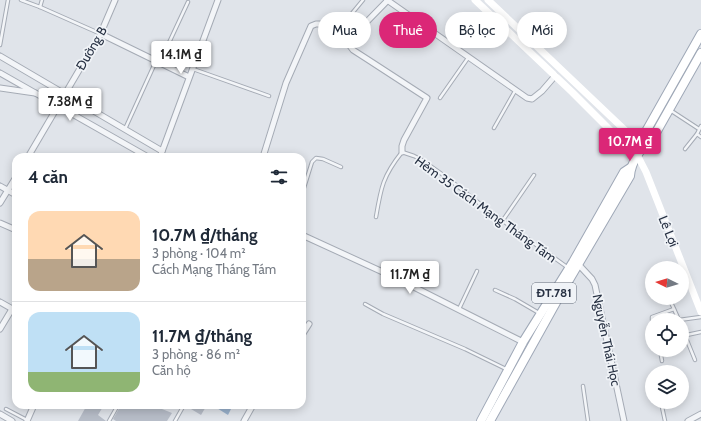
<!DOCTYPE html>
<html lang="vi">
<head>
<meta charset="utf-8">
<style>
  body { margin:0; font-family:Cabin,sans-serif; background:#f6f6f7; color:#1f2937; height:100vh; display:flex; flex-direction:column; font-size:15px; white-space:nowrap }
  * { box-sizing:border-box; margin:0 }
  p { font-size:13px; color:#747a83 }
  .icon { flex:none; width:22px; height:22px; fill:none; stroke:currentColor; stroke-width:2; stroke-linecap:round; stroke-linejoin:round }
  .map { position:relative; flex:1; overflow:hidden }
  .sheet { position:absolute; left:12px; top:153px; width:294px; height:256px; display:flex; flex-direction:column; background:#fff; border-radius:12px; box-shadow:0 2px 10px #0003 }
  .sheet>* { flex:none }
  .banner { position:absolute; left:318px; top:12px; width:323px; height:36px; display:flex; gap:8px }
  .needle { width:26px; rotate:275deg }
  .tools { position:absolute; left:645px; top:261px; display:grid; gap:8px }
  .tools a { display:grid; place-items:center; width:44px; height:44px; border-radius:50%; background:#fff; box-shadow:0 2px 10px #0003; font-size:20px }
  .price { position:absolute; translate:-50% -34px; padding:0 9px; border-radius:4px; background:#fff; color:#222; font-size:13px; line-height:26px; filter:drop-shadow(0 1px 2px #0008) }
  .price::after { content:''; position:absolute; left:50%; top:24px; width:12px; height:9px; margin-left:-6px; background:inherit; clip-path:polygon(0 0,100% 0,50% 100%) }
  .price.current { background:#db2777; color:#fff }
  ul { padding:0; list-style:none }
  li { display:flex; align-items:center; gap:12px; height:100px; padding:0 16px }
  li+li { border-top:1px solid #e0e1e3 }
  li span { display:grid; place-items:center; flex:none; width:112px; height:80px; border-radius:12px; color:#555 }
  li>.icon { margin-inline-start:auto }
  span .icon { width:48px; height:48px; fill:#fffc; stroke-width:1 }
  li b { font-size:17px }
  h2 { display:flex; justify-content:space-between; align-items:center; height:48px; padding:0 16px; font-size:17px }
  .chip { padding:0 14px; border-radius:18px; background:#fff; box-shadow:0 2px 10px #0003; font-size:14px; line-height:36px }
  .chip.current { background:#db2777; color:#fff }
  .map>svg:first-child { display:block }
  .water { fill:#99b1cc }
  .building { fill:#b7bdc8 }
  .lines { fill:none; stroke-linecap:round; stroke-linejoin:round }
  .lane-casing { stroke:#a5abb5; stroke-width:4.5 }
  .street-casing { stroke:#a5abb5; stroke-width:7 }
  .primary-casing { stroke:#9fa8b7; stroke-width:10 }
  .lane { stroke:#f3f5f8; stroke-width:2.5 }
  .street { stroke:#f3f5f8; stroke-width:5 }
  .secondary { stroke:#fff; stroke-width:7 }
  .primary { stroke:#fff; stroke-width:8 }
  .labels { text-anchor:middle; stroke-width:3.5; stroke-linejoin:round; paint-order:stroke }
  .shield { fill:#f0f3f7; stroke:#636b79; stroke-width:1 }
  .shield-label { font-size:12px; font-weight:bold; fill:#273143 }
  .street-label { font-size:13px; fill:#273143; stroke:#f0f3f7 }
</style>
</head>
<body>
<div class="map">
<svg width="701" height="421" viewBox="0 0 701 421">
  <rect width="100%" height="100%" fill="#e0e4ea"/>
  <path class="water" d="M 212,405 L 233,405 L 228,415 Z"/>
  <g class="building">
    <path d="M 87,405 L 104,405 L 98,415 L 106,421 L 78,421 Z"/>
    <path d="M 121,405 L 152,405 L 172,413 L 167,421 L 116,421 L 113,419 Z"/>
    <path d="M 193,405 L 207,405 L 201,415 L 191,409 Z"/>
  </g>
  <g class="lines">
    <g class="lane-casing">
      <g id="lane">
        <path d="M 21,0 L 40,7 L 101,34"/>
        <path d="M 40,7 L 42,0"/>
        <path d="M 349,17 L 363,0"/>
        <path d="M 0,45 L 8,0"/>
        <path d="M 160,62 L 188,2"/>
        <path d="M 193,69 L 269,96"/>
        <path d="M 440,98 L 468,58"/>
        <path d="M 670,110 L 699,129"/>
        <path d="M 701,126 L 697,134 L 701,137"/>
        <path d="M 494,128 L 515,91"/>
        <path d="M 125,129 L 156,61"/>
        <path d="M 685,149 L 697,134"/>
        <path d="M 302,194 L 312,162 L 316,158 L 323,159 L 341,167"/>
        <path d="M 376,217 C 381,187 383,176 402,152 L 414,156 L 422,160 L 446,177 L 489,211 L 567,267"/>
        <path d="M 503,220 L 534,175"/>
        <path d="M 495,290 L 515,299 L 539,313"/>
        <path d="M 669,298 L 679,320 L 701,317"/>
        <path d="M 365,304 L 383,314 L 465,349 L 506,369"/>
        <path d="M 459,309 L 477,271"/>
        <path d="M 652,320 L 652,317 L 674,309"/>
        <path d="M 682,328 L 695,360"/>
        <path d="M 682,336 L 701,332"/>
        <path d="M 660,350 L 662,361"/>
        <path d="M 583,386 L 588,421"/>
        <path d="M 662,407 L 665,421"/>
        <path d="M 6,409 L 27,420"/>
        <path d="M 109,421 L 118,405"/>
        <path d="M 175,421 L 184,405"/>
      </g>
    </g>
    <g class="street-casing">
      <g id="street">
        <path d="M 387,0 L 527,98 L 532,99 L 542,91 L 555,76"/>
        <path d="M 101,34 L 189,77"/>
        <path d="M 347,42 L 388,0"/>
        <path d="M 0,56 L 162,151"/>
        <path d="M 0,73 L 148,157"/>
        <path d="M 0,88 L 35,93"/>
        <path d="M 28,157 L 85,60 L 97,42 L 115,0"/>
        <path d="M 160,157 L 218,0"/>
        <path d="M 263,157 L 286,83 L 311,26 L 316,24 L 320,24 L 347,42 L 353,50 L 367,59 L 427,98 L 404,140 L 402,146 L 402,152"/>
        <path d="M 0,186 L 16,195"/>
        <path d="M 0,203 L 16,177"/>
        <path d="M 0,223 L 16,230"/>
        <path d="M 302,235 L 398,279 L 523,342"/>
        <path d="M 579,265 L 592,279 L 595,285 L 624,421"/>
        <path d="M 0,302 L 16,311"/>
        <path d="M 0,329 L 12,309"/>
        <path d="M 302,335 L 309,324"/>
        <path d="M 0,414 L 12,421"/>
        <path d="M 27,421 L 34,405"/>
        <path d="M 244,421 L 253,405"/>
        <path d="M 688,421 L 701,414"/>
      </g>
    </g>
    <g class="primary-casing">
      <g id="primary">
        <path d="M 643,146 L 644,135 L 701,34"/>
        <path d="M 481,421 L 523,342 L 573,262 L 624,172 L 630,168"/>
        <path d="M 490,421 L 559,297 L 630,176 C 631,162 641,147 653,138 L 701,53"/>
      </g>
    </g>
    <use href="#lane" class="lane"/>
    <use href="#street" class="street"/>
    <g class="secondary">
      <path d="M 475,0 L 572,92 L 623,143 L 631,143"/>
      <path d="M 488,0 L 629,134 L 631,143 L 646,172 L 701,312"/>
    </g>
    <use href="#primary" class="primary"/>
  </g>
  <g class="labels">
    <rect class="shield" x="532" y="283" width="44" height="20" rx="3"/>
    <g class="shield-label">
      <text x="554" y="297">ĐT.781</text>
    </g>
    <g class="street-label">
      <text transform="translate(91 48) rotate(-60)" y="5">Đường B</text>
      <text transform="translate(486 209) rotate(36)" y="5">Hẻm 35 Cách Mạng Tháng Tám</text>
      <text transform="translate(669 231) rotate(68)" y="5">Lê Lợi</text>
      <text transform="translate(607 340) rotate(78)" y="5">Nguyễn Thái Học</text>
    </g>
  </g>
</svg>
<div class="tools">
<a><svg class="needle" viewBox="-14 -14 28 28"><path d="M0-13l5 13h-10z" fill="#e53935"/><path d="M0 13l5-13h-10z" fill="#747a83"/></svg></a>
<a><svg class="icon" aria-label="locate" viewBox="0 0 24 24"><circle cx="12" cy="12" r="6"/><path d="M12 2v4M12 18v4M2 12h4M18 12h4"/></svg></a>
<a><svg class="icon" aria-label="layers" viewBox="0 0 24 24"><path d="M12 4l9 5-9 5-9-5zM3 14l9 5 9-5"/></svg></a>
</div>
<b class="price" style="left:181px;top:75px">14.1M ₫</b>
<b class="price" style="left:70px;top:122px">7.38M ₫</b>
<b class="price current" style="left:630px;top:162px">10.7M ₫</b>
<b class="price" style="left:410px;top:295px">11.7M ₫</b>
<div class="banner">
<a class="chip">Mua</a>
<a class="chip current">Thuê</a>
<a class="chip">Bộ lọc</a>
<a class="chip">Mới</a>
</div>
<section class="sheet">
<h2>4 căn<svg class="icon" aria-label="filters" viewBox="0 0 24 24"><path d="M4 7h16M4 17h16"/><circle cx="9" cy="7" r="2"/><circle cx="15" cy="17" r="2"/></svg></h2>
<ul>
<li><span style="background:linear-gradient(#ffd9b3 60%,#b9a48a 0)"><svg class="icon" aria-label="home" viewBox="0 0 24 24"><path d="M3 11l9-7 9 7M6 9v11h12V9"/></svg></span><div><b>10.7M ₫/tháng</b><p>3 phòng · 104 m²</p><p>Cách Mạng Tháng Tám</p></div></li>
<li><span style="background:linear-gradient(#bfe0f5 75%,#8fb573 0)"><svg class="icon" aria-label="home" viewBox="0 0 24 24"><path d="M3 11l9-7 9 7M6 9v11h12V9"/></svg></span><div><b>11.7M ₫/tháng</b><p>3 phòng · 86 m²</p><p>Căn hộ</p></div></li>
</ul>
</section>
</div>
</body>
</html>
